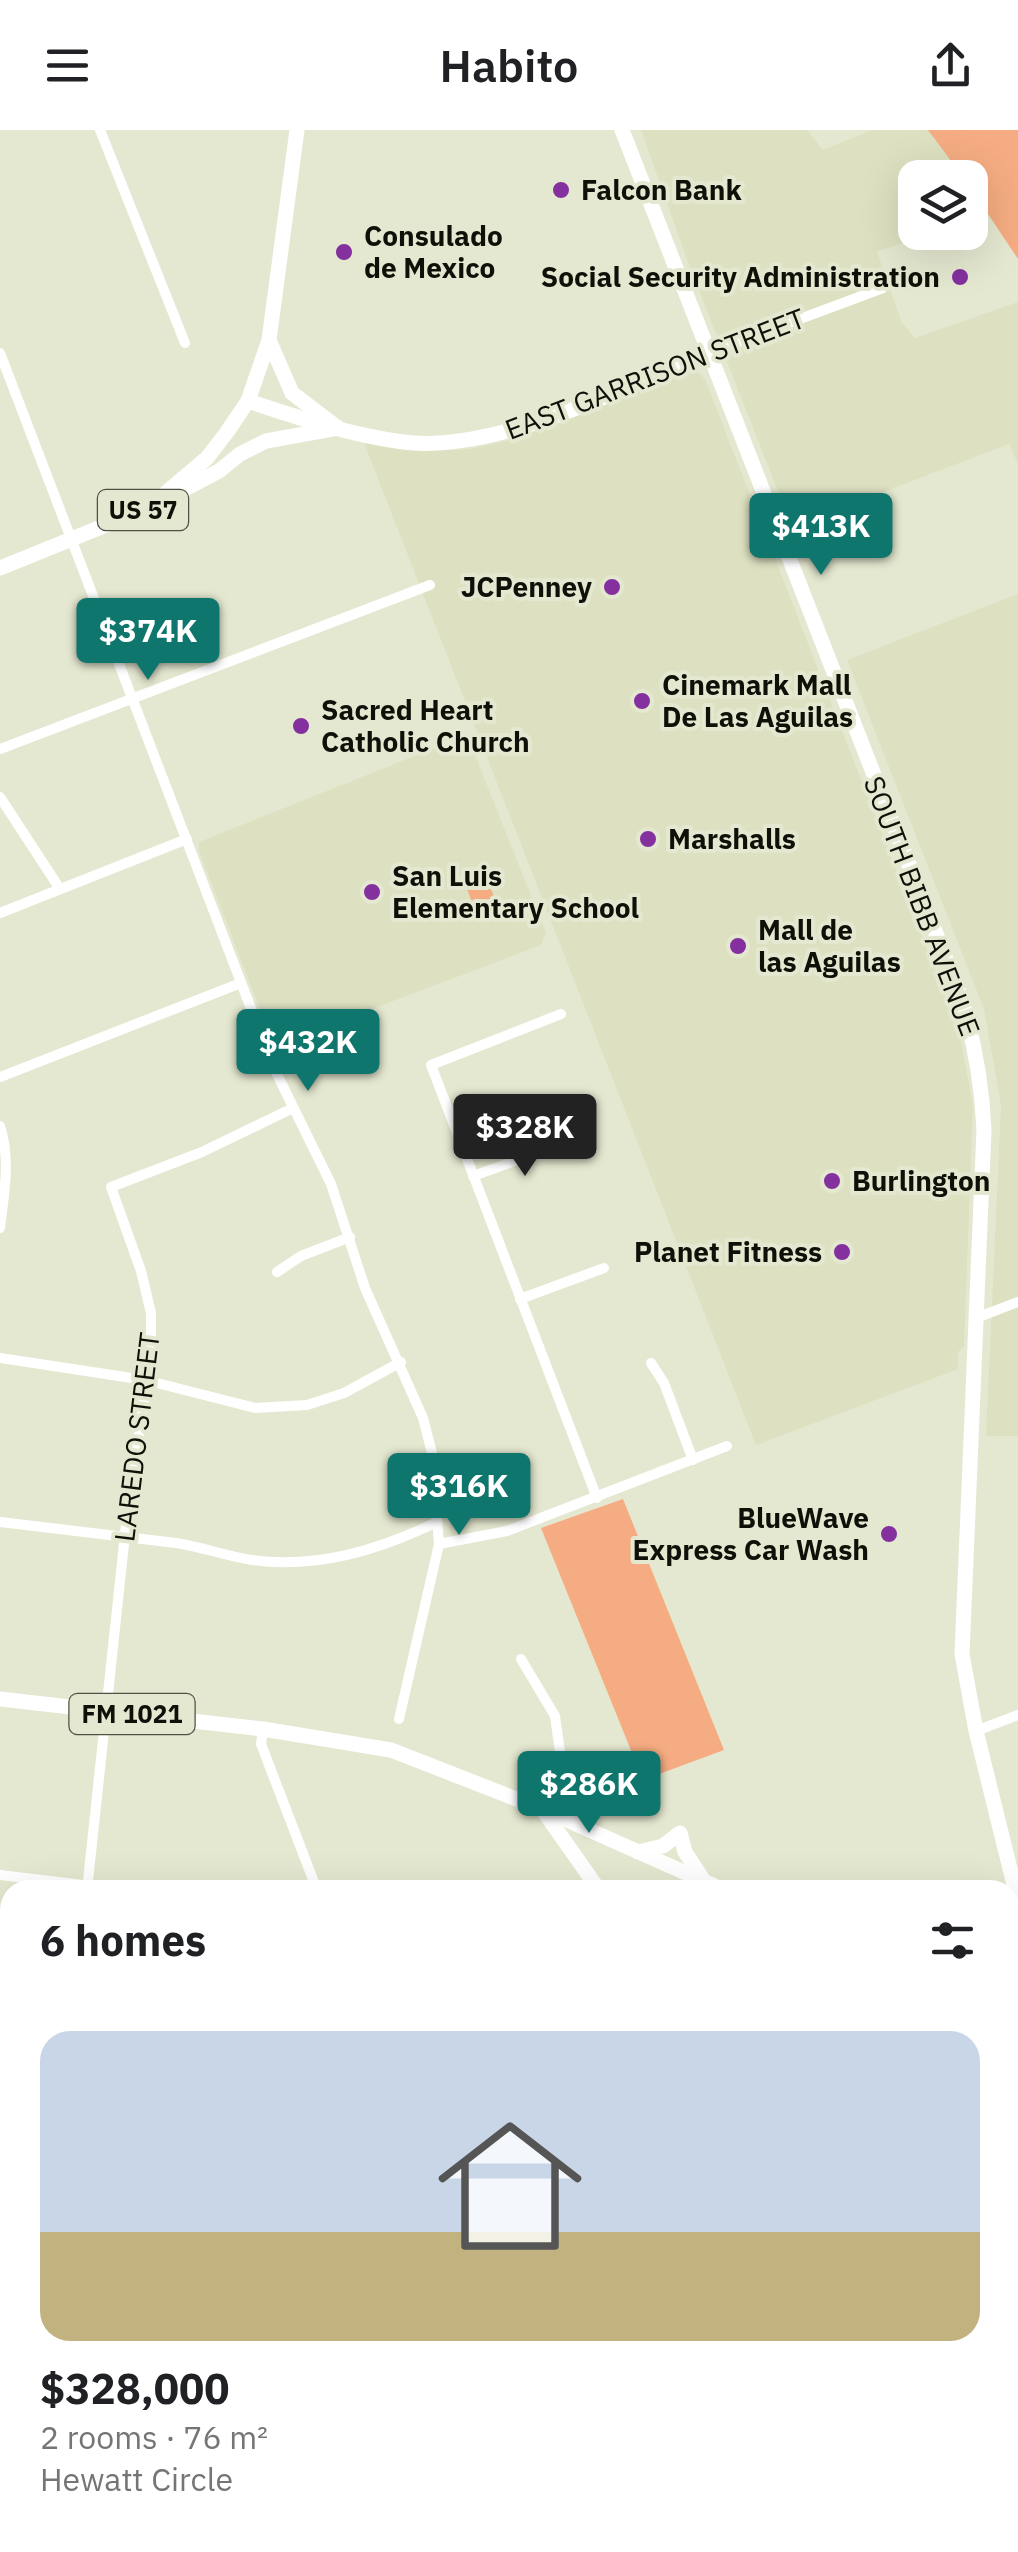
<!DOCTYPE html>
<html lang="en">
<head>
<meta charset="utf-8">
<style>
  body { margin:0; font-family:"IBM Plex Sans",sans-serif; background:#f6f6f6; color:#202124; height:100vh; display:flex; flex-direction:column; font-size:38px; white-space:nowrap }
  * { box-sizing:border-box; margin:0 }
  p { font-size:32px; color:#757577 }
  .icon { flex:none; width:55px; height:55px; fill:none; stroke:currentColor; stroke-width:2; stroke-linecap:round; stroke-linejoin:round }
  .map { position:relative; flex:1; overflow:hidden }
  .sheet { position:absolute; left:0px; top:1750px; width:1020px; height:672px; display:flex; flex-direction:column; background:#fff; border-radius:30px 30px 0 0; box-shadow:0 10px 40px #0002 }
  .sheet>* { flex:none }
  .controls { position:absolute; left:898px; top:30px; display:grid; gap:20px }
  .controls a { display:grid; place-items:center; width:90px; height:90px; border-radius:20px; background:#fff; box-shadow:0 10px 40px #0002; font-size:50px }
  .price { position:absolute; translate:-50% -85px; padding:0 22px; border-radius:10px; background:#0f766e; color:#fff; font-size:32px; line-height:65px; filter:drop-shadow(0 2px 5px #0008) }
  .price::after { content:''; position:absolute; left:50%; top:60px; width:30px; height:22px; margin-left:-15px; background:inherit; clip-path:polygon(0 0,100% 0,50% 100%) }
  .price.active { background:#222; color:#fff }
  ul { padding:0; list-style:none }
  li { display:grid; align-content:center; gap:20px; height:530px; padding:0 40px }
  li span { display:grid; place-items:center; height:310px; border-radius:30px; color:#555 }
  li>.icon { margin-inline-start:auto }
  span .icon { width:180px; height:180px; fill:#fffc; stroke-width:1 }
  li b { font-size:42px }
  h2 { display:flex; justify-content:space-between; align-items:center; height:120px; padding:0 40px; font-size:42px }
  header { display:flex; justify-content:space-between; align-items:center; height:130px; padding:0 40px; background:#fff; font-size:45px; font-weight:600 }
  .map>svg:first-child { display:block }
  .built { fill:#dde1c1 }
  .green { fill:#f5ac82 }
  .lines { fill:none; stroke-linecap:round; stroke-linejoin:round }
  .street { stroke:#fff; stroke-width:10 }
  .secondary { stroke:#fff; stroke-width:15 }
  .primary { stroke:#fff; stroke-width:15 }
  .poi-dot { fill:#84309e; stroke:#e5e8d0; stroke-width:4 }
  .labels { text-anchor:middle; stroke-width:8; stroke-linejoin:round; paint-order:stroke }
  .shield { fill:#e5e8d0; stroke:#4f5144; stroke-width:2.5 }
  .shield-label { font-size:25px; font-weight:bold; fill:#0f1008 }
  .poi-label { font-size:28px; font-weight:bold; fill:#0f1008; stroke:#e5e8d0; text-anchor:start }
  .street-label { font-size:28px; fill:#0f1008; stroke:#e5e8d0 }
</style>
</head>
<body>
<header><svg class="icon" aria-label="menu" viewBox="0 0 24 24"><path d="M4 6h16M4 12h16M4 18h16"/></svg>Habito<svg class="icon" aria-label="share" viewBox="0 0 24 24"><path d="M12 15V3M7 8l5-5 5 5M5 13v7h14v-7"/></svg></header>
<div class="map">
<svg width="1018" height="2422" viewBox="0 0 1018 2422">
  <rect width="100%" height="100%" fill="#e5e8d0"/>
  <g class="built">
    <path d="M 641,0 L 807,0 L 823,20 L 872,0 L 928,0 L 963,47 L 915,48 L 915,102 L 930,103 L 877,122 L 902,193 L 915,208 L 1018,172 L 1018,334 L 1009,314 L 792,397 L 689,135 Z"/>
    <path d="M 697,241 L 705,249 L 959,901 L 973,975 L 964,1216 L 958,1222 L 958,1239 L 756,1315 L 364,313 L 435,321 L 469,319 L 511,310 L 685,242 Z"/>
    <path d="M 1018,464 L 1018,1306 L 986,1306 L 1001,975 L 984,879 L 847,530 Z"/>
    <path d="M 467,605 L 546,803 L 541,815 L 274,916 L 199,721 L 199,712 Z"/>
  </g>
  <g class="green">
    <path d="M 928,0 L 1018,0 L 1018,129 L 970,57 L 970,48 L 963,47 Z"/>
    <path d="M 488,751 L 494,767 L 473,775 L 467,759 Z"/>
    <path d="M 623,1369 L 724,1620 L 643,1650 L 541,1398 Z"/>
  </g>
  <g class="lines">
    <g class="street">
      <path d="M 100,0 L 185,213"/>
      <path d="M 0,223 L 273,936 L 331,1054 L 365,1158 L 423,1288 L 432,1323 L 439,1414 L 399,1589"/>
      <path d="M 709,223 L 883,158"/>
      <path d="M 0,619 L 430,455"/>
      <path d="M 0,667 L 60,759"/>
      <path d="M 0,783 L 187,709"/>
      <path d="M 561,884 L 431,935 L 597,1368"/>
      <path d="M 0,947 L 241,853"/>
      <path d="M 0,996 C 11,1030 4,1063 0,1098"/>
      <path d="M 473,1046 L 562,1014"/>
      <path d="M 277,1142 L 301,1126 L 350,1107"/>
      <path d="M 520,1169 L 604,1138"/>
      <path d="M 976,1188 L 1018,1172"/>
      <path d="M 0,1228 L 145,1250 L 255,1278 L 307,1275 L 344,1263 L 401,1232"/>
      <path d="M 651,1233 L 664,1253 L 693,1330"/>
      <path d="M 0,1392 C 59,1399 118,1406 176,1413 C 202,1417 226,1426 252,1430 C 317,1439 379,1420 437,1392"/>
      <path d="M 439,1414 L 507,1401 L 727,1316"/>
      <path d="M 521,1529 L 555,1586 L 560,1622 L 542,1679"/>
      <path d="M 263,1599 L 261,1614 L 317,1760"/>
      <path d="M 976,1601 L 1018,1585"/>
      <path d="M 0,1745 L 125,1760"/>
      <path d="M 87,1760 L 126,1395 L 151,1222 L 151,1183 L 141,1141 L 111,1057 L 202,1022 L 293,978"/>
      <path d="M 0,2011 L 10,2007"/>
      <path d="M 0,2191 L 10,2187"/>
      <path d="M 0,2302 L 10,2298"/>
    </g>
    <g class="secondary">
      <path d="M 622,0 L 962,870 C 975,914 982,954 984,1000 L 962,1524 L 976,1601 L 1018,1771"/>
      <path d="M 248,271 C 299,288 350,305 403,312 C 496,324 623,257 709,223"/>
      <path d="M 542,1679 L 599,1760"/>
      <path d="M 1010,2217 L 1018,2213"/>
      <path d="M 924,2412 L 927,2422"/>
      <path d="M 513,2422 L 536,2412"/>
    </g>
    <g class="primary">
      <path d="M 269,210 L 292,263 L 338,298"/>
      <path d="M 177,363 L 219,341 L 240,324 L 266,311 L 338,298"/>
      <path d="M 0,438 L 148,378 L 207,328 L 227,302 L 248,271 L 269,210 L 297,0"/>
      <path d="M 0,1569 L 263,1599 L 391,1620 L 542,1679 L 724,1760"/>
      <path d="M 638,1722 L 663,1716 L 680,1703 L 685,1722 L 704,1751"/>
      <path d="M 1010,1885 L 1018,1888"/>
    </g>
  </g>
  <g class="poi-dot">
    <circle cx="561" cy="60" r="10"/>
    <circle cx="344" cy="122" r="10"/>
    <circle cx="960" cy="147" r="10"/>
    <circle cx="612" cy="457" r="10"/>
    <circle cx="642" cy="571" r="10"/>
    <circle cx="301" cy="596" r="10"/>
    <circle cx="648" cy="709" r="10"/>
    <circle cx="372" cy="762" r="10"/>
    <circle cx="738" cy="816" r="10"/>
    <circle cx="832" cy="1051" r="10"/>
    <circle cx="842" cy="1122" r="10"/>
    <circle cx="889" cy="1404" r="10"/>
  </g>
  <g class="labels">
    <g class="shield">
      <rect x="98" y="360" width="90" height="40" rx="8"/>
      <rect x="69.5" y="1564" width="125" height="40" rx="8"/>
    </g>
    <g class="shield-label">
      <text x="143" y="389">US 57</text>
      <text x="132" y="1593">FM 1021</text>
    </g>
    <g class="poi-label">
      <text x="581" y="70">Falcon Bank</text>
      <text x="364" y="116">Consulado<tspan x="364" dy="32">de Mexico</tspan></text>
      <text x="940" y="157" text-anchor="end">Social Security Administration</text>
      <text x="592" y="467" text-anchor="end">JCPenney</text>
      <text x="662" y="565">Cinemark Mall<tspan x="662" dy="32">De Las Aguilas</tspan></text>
      <text x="321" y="590">Sacred Heart<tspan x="321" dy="32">Catholic Church</tspan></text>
      <text x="668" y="719">Marshalls</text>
      <text x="392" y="756">San Luis<tspan x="392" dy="32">Elementary School</tspan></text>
      <text x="758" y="810">Mall de<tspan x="758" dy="32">las Aguilas</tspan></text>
      <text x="852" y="1061">Burlington</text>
      <text x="822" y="1132" text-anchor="end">Planet Fitness</text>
      <text x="869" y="1398" text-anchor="end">BlueWave<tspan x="869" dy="32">Express Car Wash</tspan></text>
    </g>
    <g class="street-label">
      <text transform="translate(655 244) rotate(-21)" y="10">EAST GARRISON STREET</text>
      <text transform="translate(922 776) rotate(69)" y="10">SOUTH BIBB AVENUE</text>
      <text transform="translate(137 1307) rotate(-83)" y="10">LAREDO STREET</text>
    </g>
  </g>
</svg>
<div class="controls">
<a><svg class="icon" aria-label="layers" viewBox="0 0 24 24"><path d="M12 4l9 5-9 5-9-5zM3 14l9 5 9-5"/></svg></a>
</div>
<b class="price" style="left:821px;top:448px">$413K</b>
<b class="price" style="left:148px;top:553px">$374K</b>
<b class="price" style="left:308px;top:964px">$432K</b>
<b class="price active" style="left:525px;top:1049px">$328K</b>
<b class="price" style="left:459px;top:1408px">$316K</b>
<b class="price" style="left:589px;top:1706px">$286K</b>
<section class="sheet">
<h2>6 homes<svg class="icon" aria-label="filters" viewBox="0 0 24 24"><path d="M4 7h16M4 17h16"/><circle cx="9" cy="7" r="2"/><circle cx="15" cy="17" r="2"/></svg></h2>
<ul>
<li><span style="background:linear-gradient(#c9d6e8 65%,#c2b280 0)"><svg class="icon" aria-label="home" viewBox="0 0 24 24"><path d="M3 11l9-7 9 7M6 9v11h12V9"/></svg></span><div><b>$328,000</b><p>2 rooms · 76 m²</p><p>Hewatt Circle</p></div></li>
</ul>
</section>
</div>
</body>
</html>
